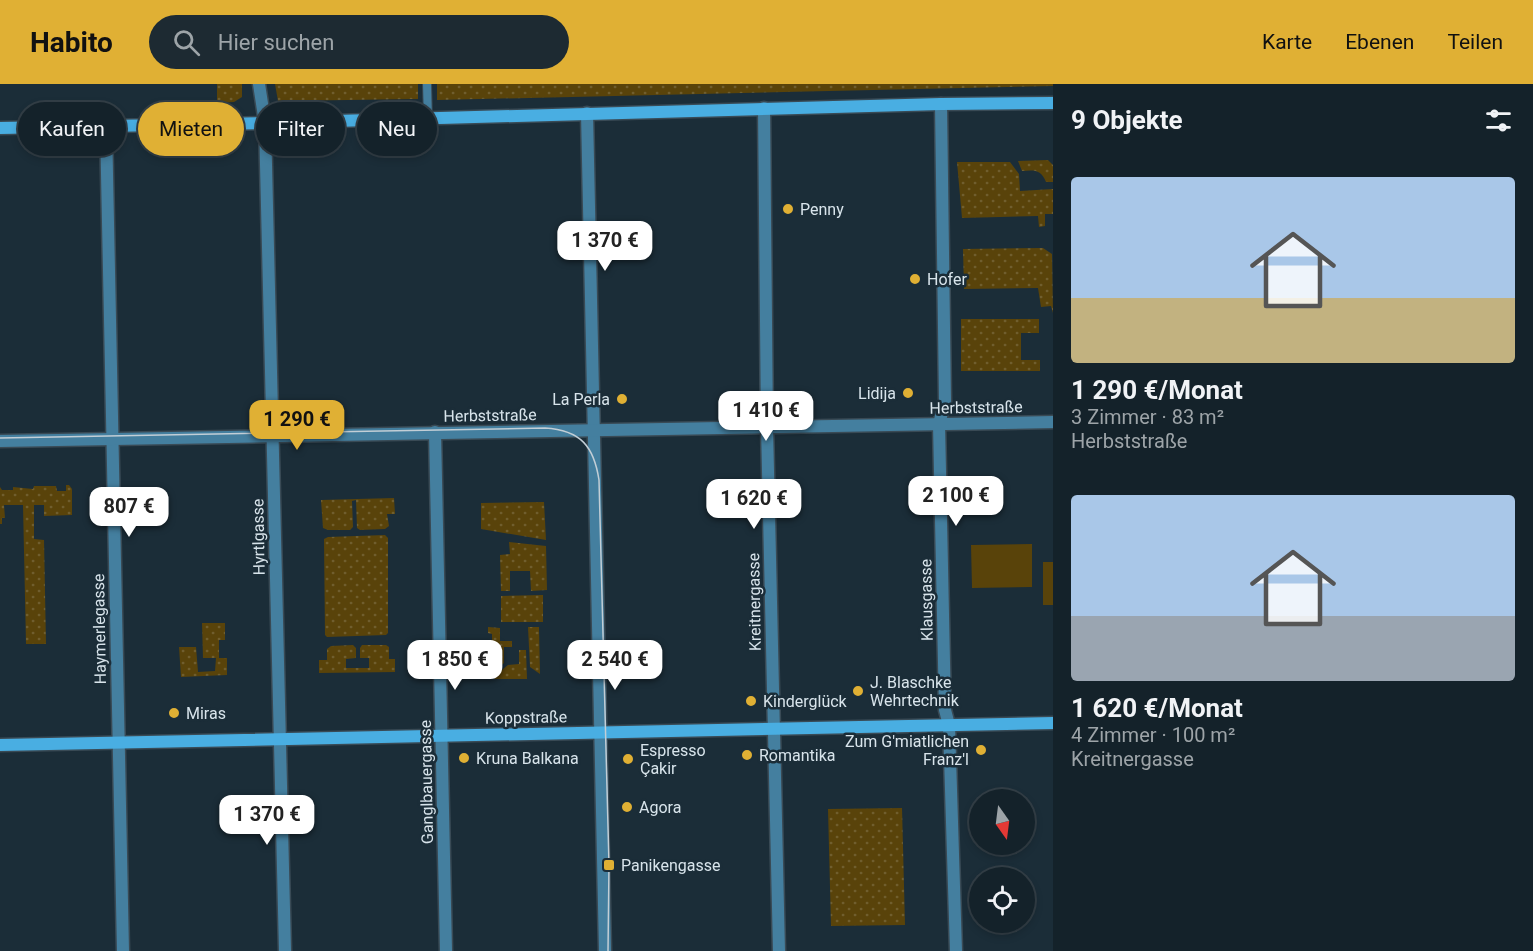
<!DOCTYPE html>
<html lang="de">
<head>
<meta charset="utf-8">
<style>
  body { margin:0; font-family:Roboto,sans-serif; background:#1d2a32; color:#f1f3f6; height:100vh; display:flex; flex-direction:column; font-size:22px; white-space:nowrap }
  * { box-sizing:border-box; margin:0 }
  p { font-size:20px; color:#9da4a8 }
  .icon { flex:none; width:33px; height:33px; fill:none; stroke:currentColor; stroke-width:2; stroke-linecap:round; stroke-linejoin:round }
  .map { position:relative; flex:1; overflow:hidden }
  .sheet { display:flex; flex-direction:column; background:#14222a; width:480px }
  .sheet>* { flex:none }
  .banner { position:absolute; left:18px; top:18px; width:570px; height:54px; display:flex; gap:12px }
  .needle { width:39px; rotate:166deg }
  .controls { position:absolute; left:969px; top:705px; display:grid; gap:12px }
  .controls a { display:grid; place-items:center; width:66px; height:66px; border-radius:50%; background:#14222a; box-shadow:0 3px 9px #0003,0 0 0 2px #333f47; font-size:30px }
  .price { position:absolute; translate:-50% -51px; padding:0 14px; border-radius:12px; background:#fff; color:#222; font-size:20px; line-height:39px; filter:drop-shadow(0 2px 3px #0008) }
  .price::after { content:''; position:absolute; left:50%; top:36px; width:18px; height:14px; margin-left:-9px; background:inherit; clip-path:polygon(0 0,100% 0,50% 100%) }
  .price.on { background:#e0b034; color:#111 }
  ul { padding:0; list-style:none }
  li { display:grid; align-content:center; gap:12px; height:318px; padding:0 18px }
  li span { display:grid; place-items:center; height:186px; border-radius:6px; color:#555 }
  li>.icon { margin-inline-start:auto }
  span .icon { width:108px; height:108px; fill:#fffc; stroke-width:1 }
  li b { font-size:26px }
  h2 { display:flex; justify-content:space-between; align-items:center; height:72px; padding:0 18px; font-size:26px }
  .chip { padding:0 21px; border-radius:27px; background:#14222a; box-shadow:0 3px 9px #0003,0 0 0 2px #333f47; font-size:21px; line-height:54px }
  .chip.on { background:#e0b034; color:#111 }
  header { display:flex; align-items:center; gap:36px; box-sizing:border-box; height:84px; padding:0 30px; background:#e0b034; color:#111 }
  header strong { font-size:28px }
  nav { display:flex; gap:33px; margin-inline-start:auto; font-size:21px }
  .search { width:420px; height:54px; background:#1d2a32; display:flex; align-items:center; gap:15px; box-sizing:border-box; padding:0 21px; border-radius:33px; color:#9da4a8; font-size:22px }
  main { display:flex; flex:1; min-height:0 }
  .map>svg:first-child { display:block }
  .grass { fill:url(#grass-dots) }
  .pitch { fill:#59430a }
  .lines { fill:none; stroke-linecap:round; stroke-linejoin:round }
  .service-casing { stroke:#394a55; stroke-width:10 }
  .minor-casing { stroke:#394a55; stroke-width:15 }
  .secondary-casing { stroke:#394a55; stroke-width:15 }
  .service { stroke:#447f9f; stroke-width:8 }
  .minor { stroke:#447f9f; stroke-width:12 }
  .secondary { stroke:#49aee2; stroke-width:12 }
  .tram { stroke:#c2ced6; stroke-width:1.5 }
  .poi-dot { fill:#e0b034; stroke:#1b2d38; stroke-width:2 }
  .labels { text-anchor:middle; stroke-width:5; stroke-linejoin:round; paint-order:stroke }
  .poi-label { font-size:16px; fill:#d8e4eb; stroke:#1b2d38; text-anchor:start }
  .street-label { font-size:16px; fill:#d8e4eb; stroke:#1b2d38 }
</style>
</head>
<body>
<header>
<strong>Habito</strong>
<div class="search"><svg class="icon" aria-label="search" viewBox="0 0 24 24"><circle cx="10" cy="10" r="6"/><path d="M15 15l6 6"/></svg>Hier suchen</div>
<nav><a>Karte</a><a>Ebenen</a><a>Teilen</a></nav>
</header>
<main>
<div class="map">
<svg width="1053" height="867" viewBox="0 0 1053 867">
  <defs>
    <pattern id="grass-dots" width="8" height="8" patternUnits="userSpaceOnUse" patternTransform="scale(1.5)"><rect width="8" height="8" fill="#59430a"/><path d="M2 2h.1M6 6h.1" fill="none" stroke="#705e2e" stroke-width="1.8" stroke-linecap="round"/></pattern>
  </defs>
  <rect width="100%" height="100%" fill="#1b2d38"/>
  <g class="grass">
    <path d="M 217,0 L 242,0 L 242,13 L 234,18 L 217,19 Z"/>
    <path d="M 275,0 L 418,0 L 418,15 L 278,17 Z"/>
    <path d="M 437,0 L 1053,0 L 1053,2 L 437,16 Z"/>
    <path d="M 1048,76 L 1053,81 L 1053,98 L 1046,98 C 1041,85 1034,86 1022,87 L 1018,77 Z"/>
    <path d="M 957,78 L 1010,78 L 1019,90 L 1020,107 L 1053,105 L 1053,130 L 1045,130 L 1045,142 L 1039,143 L 1038,132 L 962,134 Z"/>
    <path d="M 1043,164 L 1052,170 L 1053,229 L 1051,222 L 1041,223 L 1038,204 L 964,205 L 963,165 Z"/>
    <path d="M 961,235 L 1039,235 L 1039,249 L 1021,249 L 1021,276 L 1040,276 L 1040,287 L 961,287 Z"/>
    <path d="M 66,401 L 69,401 L 72,405 L 72,431 L 44,432 L 44,421 L 34,421 L 34,455 L 44,456 L 46,560 L 26,560 L 23,421 L 4,421 L 5,434 L 2,434 L 2,440 L 0,440 L 0,403 L 2,406 L 13,406 L 13,403 L 33,405 L 34,402 L 56,402 L 57,407 L 66,407 Z"/>
    <path d="M 394,414 L 395,430 L 387,430 L 389,442 L 385,445 L 360,446 L 357,444 L 356,416 L 352,417 L 353,443 L 350,446 L 328,446 L 323,444 L 321,416 Z"/>
    <path d="M 544,418 L 546,456 L 481,445 L 481,419 Z"/>
    <path d="M 385,451 L 388,454 L 388,549 L 386,551 L 327,553 L 325,551 L 324,455 L 328,453 Z"/>
    <path d="M 509,458 L 546,462 L 547,506 L 531,507 L 530,487 L 510,487 L 510,507 L 501,507 L 500,471 L 510,470 Z"/>
    <path d="M 543,511 L 543,538 L 501,538 L 501,512 Z"/>
    <path d="M 202,539 L 225,539 L 225,556 L 219,556 L 219,574 L 227,574 L 227,591 L 181,593 L 179,563 L 196,563 L 198,588 L 215,587 L 216,574 L 203,574 Z"/>
    <path d="M 488,543 L 500,544 L 500,557 L 512,557 L 512,563 L 504,563 L 504,579 L 491,591 L 488,588 L 488,556 L 492,556 L 492,550 L 488,549 Z"/>
    <path d="M 528,543 L 539,543 L 540,590 L 530,583 Z"/>
    <path d="M 353,561 L 356,564 L 356,574 L 346,575 L 346,584 L 369,584 L 369,574 L 360,574 L 360,564 L 362,561 L 386,561 L 389,563 L 389,575 L 395,575 L 395,588 L 319,589 L 319,576 L 327,576 L 327,565 L 331,562 Z"/>
    <path d="M 519,566 L 526,566 L 527,595 L 495,595 L 493,593 L 508,581 L 519,580 Z"/>
    <path d="M 902,724 L 905,841 L 831,842 L 828,725 Z"/>
  </g>
  <g class="pitch">
    <path d="M 1032,460 L 1032,503 L 972,504 L 971,461 Z"/>
    <rect x="1043" y="478" width="10" height="43"/>
  </g>
  <g class="lines">
    <g class="service-casing">
      <path id="service" d="M 427,0 L 428,35"/>
    </g>
    <g class="minor-casing">
      <g id="minor">
        <path d="M 259,0 L 265,39 L 285,867"/>
        <path d="M 941,20 L 945,317 L 939,340 L 945,626 L 949,641 L 956,867"/>
        <path d="M 764,24 L 767,343 L 779,867"/>
        <path d="M 587,29 L 605,867"/>
        <path d="M 106,41 L 123,867"/>
        <path d="M 435,348 L 446,867"/>
        <path d="M 0,357 L 1053,338"/>
      </g>
    </g>
    <g class="secondary-casing">
      <g id="secondary">
        <path d="M 0,44 L 265,39 L 941,20 L 1053,19"/>
        <path d="M 0,661 L 1053,639"/>
      </g>
    </g>
    <use href="#service" class="service"/>
    <use href="#minor" class="minor"/>
    <use href="#secondary" class="secondary"/>
    <path class="tram" d="M 0,354 L 545,344 C 581,346 594,363 599,396 L 609,781 L 608,867"/>
  </g>
  <g class="poi-dot">
    <circle cx="788" cy="125" r="6"/>
    <circle cx="915" cy="195" r="6"/>
    <circle cx="908" cy="309" r="6"/>
    <circle cx="622" cy="315" r="6"/>
    <circle cx="858" cy="607" r="6"/>
    <circle cx="751" cy="617" r="6"/>
    <circle cx="174" cy="629" r="6"/>
    <circle cx="981" cy="666" r="6"/>
    <circle cx="747" cy="671" r="6"/>
    <circle cx="464" cy="674" r="6"/>
    <circle cx="628" cy="675" r="6"/>
    <circle cx="627" cy="723" r="6"/>
    <rect x="603" y="775" width="12" height="12" rx="3"/>
  </g>
  <g class="labels">
    <g class="poi-label">
      <text x="800" y="131">Penny</text>
      <text x="927" y="201">Hofer</text>
      <text x="896" y="315" text-anchor="end">Lidija</text>
      <text x="610" y="321" text-anchor="end">La Perla</text>
      <text x="870" y="604">J. Blaschke<tspan x="870" dy="18">Wehrtechnik</tspan></text>
      <text x="763" y="623">Kinderglück</text>
      <text x="186" y="635">Miras</text>
      <text x="969" y="663" text-anchor="end">Zum G'miatlichen<tspan x="969" dy="18">Franz'l</tspan></text>
      <text x="640" y="672">Espresso<tspan x="640" dy="18">Çakir</tspan></text>
      <text x="759" y="677">Romantika</text>
      <text x="476" y="680">Kruna Balkana</text>
      <text x="639" y="729">Agora</text>
      <text x="621" y="787">Panikengasse</text>
    </g>
    <g class="street-label">
      <text transform="translate(976 323) rotate(-1)" y="6">Herbststraße</text>
      <text transform="translate(490 331) rotate(-1)" y="6">Herbststraße</text>
      <text transform="translate(258 453) rotate(-91)" y="6">Hyrtlgasse</text>
      <text transform="translate(926 516) rotate(-91)" y="6">Klausgasse</text>
      <text transform="translate(754 518) rotate(-91)" y="6">Kreitnergasse</text>
      <text transform="translate(99 545) rotate(-91)" y="6">Haymerlegasse</text>
      <text transform="translate(526 633) rotate(-1)" y="6">Koppstraße</text>
      <text transform="translate(426 698) rotate(-91)" y="6">Ganglbauergasse</text>
    </g>
  </g>
</svg>
<div class="controls">
<a><svg class="needle" viewBox="-14 -14 28 28"><path d="M0-13l5 13h-10z" fill="#e53935"/><path d="M0 13l5-13h-10z" fill="#9da4a8"/></svg></a>
<a><svg class="icon" aria-label="locate" viewBox="0 0 24 24"><circle cx="12" cy="12" r="6"/><path d="M12 2v4M12 18v4M2 12h4M18 12h4"/></svg></a>
</div>
<b class="price" style="left:605px;top:188px">1 370 €</b>
<b class="price" style="left:766px;top:358px">1 410 €</b>
<b class="price on" style="left:297px;top:367px">1 290 €</b>
<b class="price" style="left:956px;top:443px">2 100 €</b>
<b class="price" style="left:754px;top:446px">1 620 €</b>
<b class="price" style="left:129px;top:454px">807 €</b>
<b class="price" style="left:455px;top:607px">1 850 €</b>
<b class="price" style="left:615px;top:607px">2 540 €</b>
<b class="price" style="left:267px;top:762px">1 370 €</b>
<div class="banner">
<a class="chip">Kaufen</a>
<a class="chip on">Mieten</a>
<a class="chip">Filter</a>
<a class="chip">Neu</a>
</div>
</div>
<section class="sheet">
<h2>9 Objekte<svg class="icon" aria-label="filters" viewBox="0 0 24 24"><path d="M4 7h16M4 17h16"/><circle cx="9" cy="7" r="2"/><circle cx="15" cy="17" r="2"/></svg></h2>
<ul>
<li><span style="background:linear-gradient(#a9c7e8 65%,#c2b280 0)"><svg class="icon" aria-label="home" viewBox="0 0 24 24"><path d="M3 11l9-7 9 7M6 9v11h12V9"/></svg></span><div><b>1 290 €/Monat</b><p>3 Zimmer · 83 m²</p><p>Herbststraße</p></div></li>
<li><span style="background:linear-gradient(#a9c7e8 65%,#9aa5b1 0)"><svg class="icon" aria-label="home" viewBox="0 0 24 24"><path d="M3 11l9-7 9 7M6 9v11h12V9"/></svg></span><div><b>1 620 €/Monat</b><p>4 Zimmer · 100 m²</p><p>Kreitnergasse</p></div></li>
</ul>
</section>
</main>
</body>
</html>
